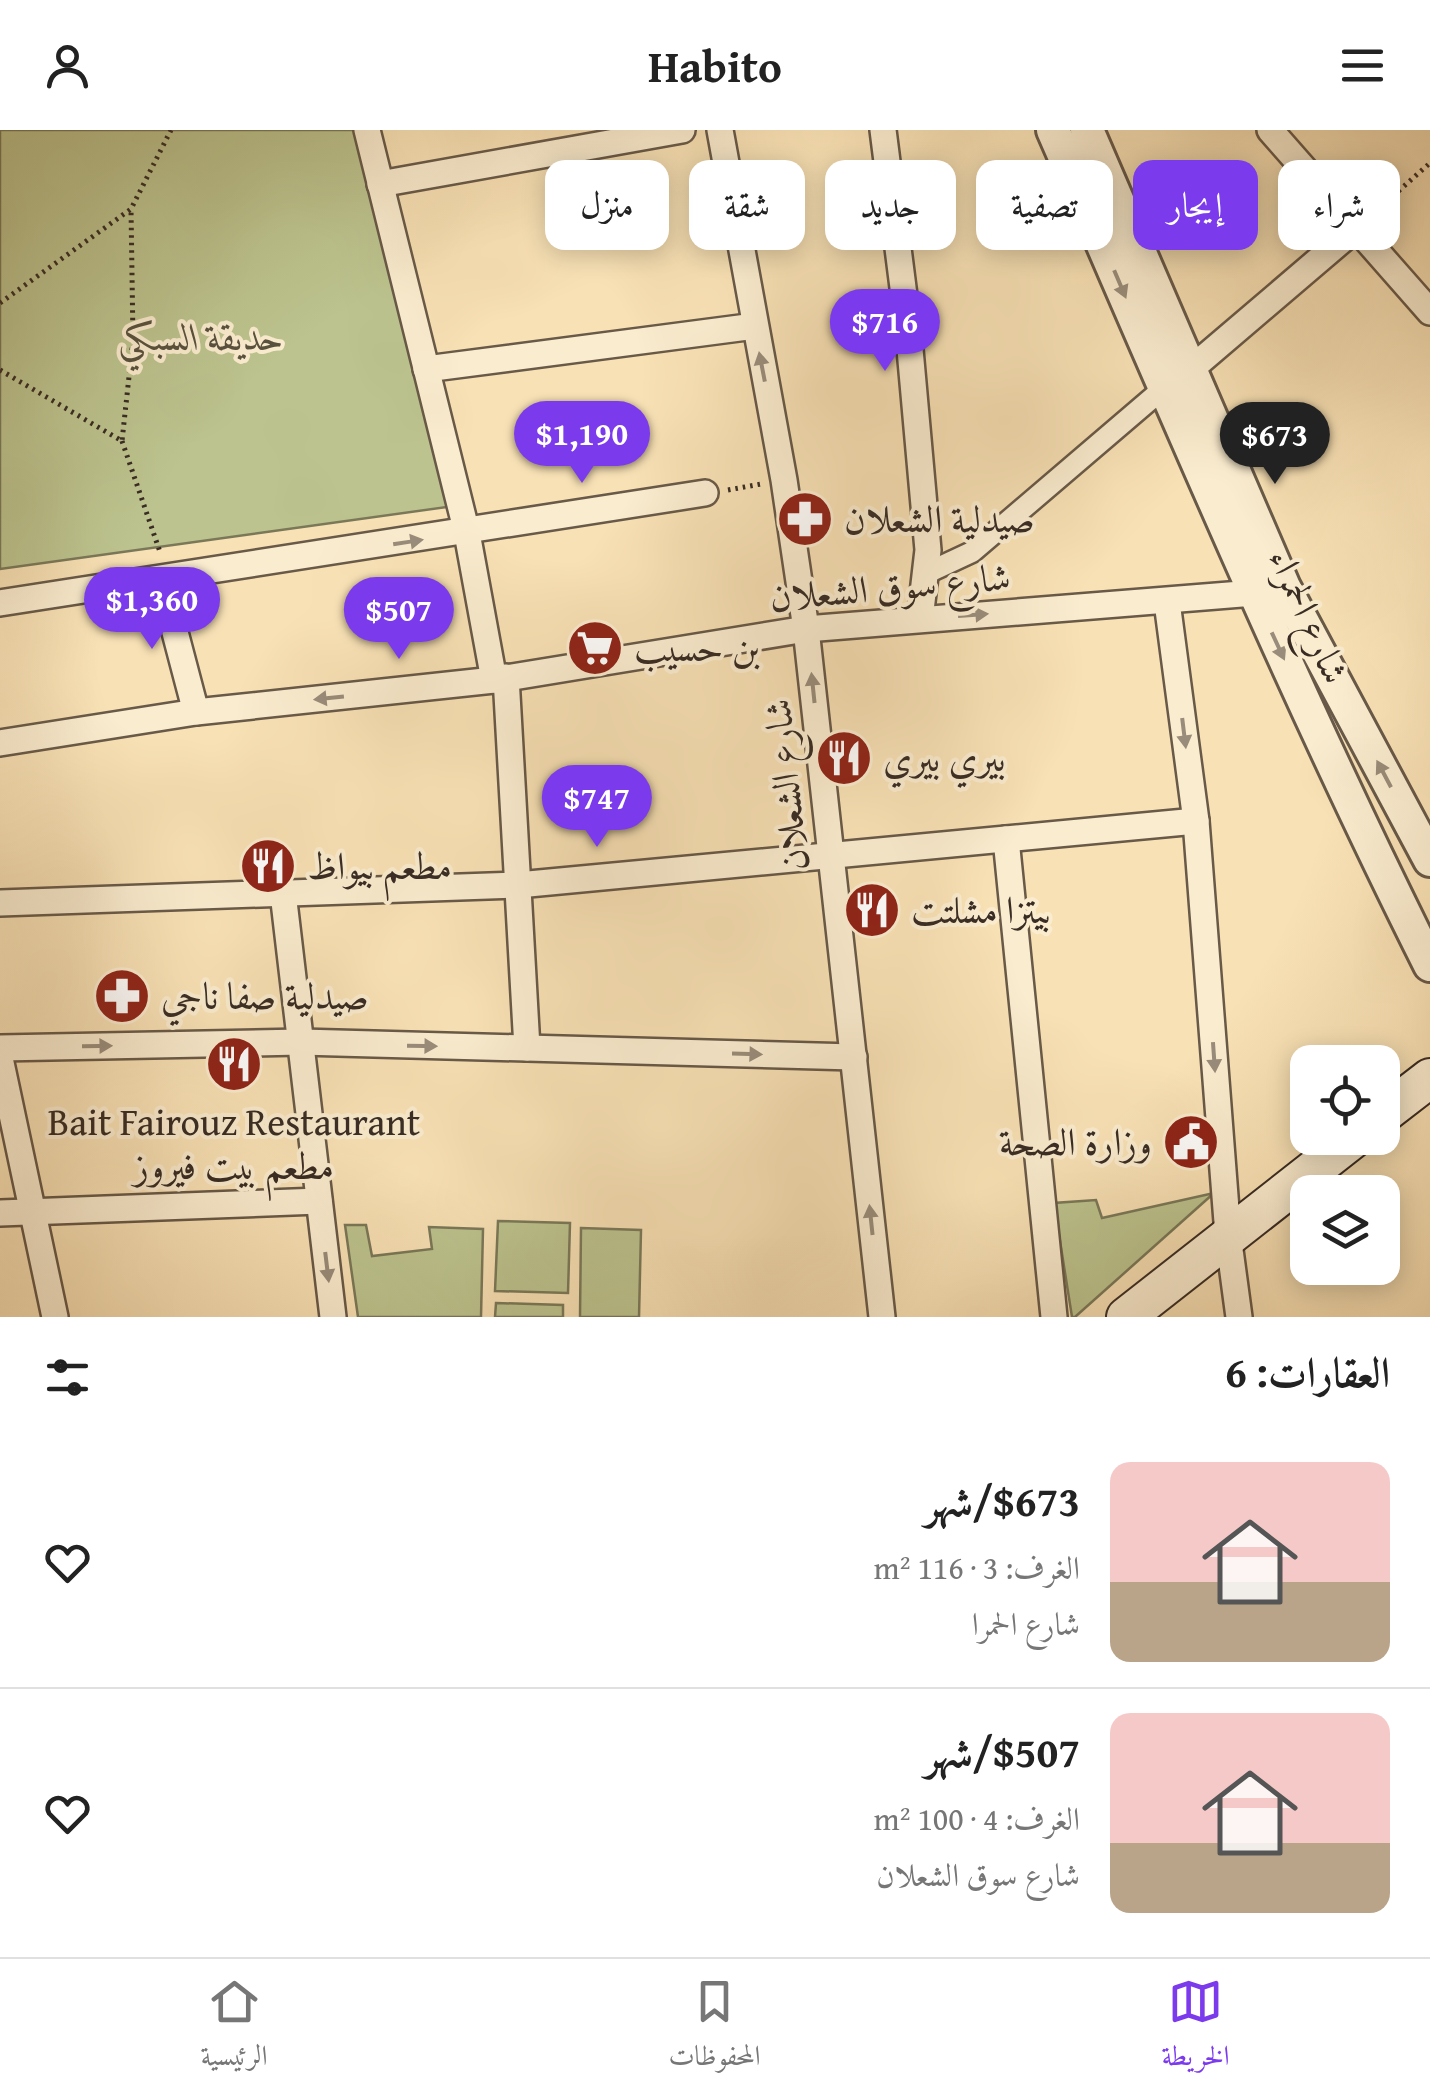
<!DOCTYPE html>
<html lang="ar">
<head>
<meta charset="utf-8">
<style>
  body { margin:0; font-family:"Gentium Book Plus",Amiri,serif; background:#f2f2f2; color:#222; direction:rtl; height:100vh; display:flex; flex-direction:column; font-size:38px; white-space:nowrap }
  * { box-sizing:border-box; margin:0 }
  p { font-size:32px; color:#767676 }
  .icon { flex:none; width:55px; height:55px; fill:none; stroke:currentColor; stroke-width:2; stroke-linecap:round; stroke-linejoin:round }
  .map { position:relative; height:1187px; overflow:hidden; direction:ltr }
  .side { display:flex; flex-direction:column; background:#fff; flex:1 }
  .side>* { flex:none }
  .hud { position:absolute; left:30px; top:30px; width:1370px; height:90px; direction:rtl; display:flex; gap:20px }
  .controls { position:absolute; left:1290px; top:915px; display:grid; gap:20px }
  .controls a { display:grid; place-items:center; width:110px; height:110px; border-radius:20px; background:#fff; box-shadow:0 5px 25px #0003; font-size:50px }
  .price { position:absolute; translate:-50% -85px; padding:0 22px; border-radius:35px; background:#7c3aed; color:#fff; font-size:32px; line-height:65px; filter:drop-shadow(0 2px 5px #0008) }
  .price::after { content:''; position:absolute; left:50%; top:60px; width:30px; height:22px; margin-left:-15px; background:inherit; clip-path:polygon(0 0,100% 0,50% 100%) }
  .price.current { background:#222; color:#fff }
  ul { padding:0; list-style:none }
  li { display:flex; align-items:center; gap:30px; height:250px; padding:0 40px }
  li+li { border-top:2px solid #e0e0e0 }
  li span { display:grid; place-items:center; flex:none; width:280px; height:200px; border-radius:20px; color:#555 }
  li>.icon { margin-inline-start:auto }
  span .icon { width:120px; height:120px; fill:#fffc; stroke-width:1 }
  li b { font-size:42px }
  h2 { display:flex; justify-content:space-between; align-items:center; height:120px; padding:0 40px; font-size:42px }
  .pill { padding:0 35px; border-radius:20px; background:#fff; box-shadow:0 5px 25px #0003; font-size:35px; line-height:90px }
  .pill.current { background:#7c3aed; color:#fff }
  header { display:flex; justify-content:space-between; align-items:center; height:130px; padding:0 40px; background:#fff; font-size:45px; font-weight:600 }
  .dock { display:flex; justify-content:space-around; align-items:center; height:140px; border-top:2px solid #e0e0e0; background:#fff; font-size:28px; color:#767676 }
  .dock a { display:grid; justify-items:center; gap:5px }
  .dock .current { color:#7c3aed }
  .map>svg:first-child { display:block }
  .green { fill:#bcc38e; stroke:#7a7859; stroke-width:2.5 }
  .lines { fill:none; stroke-linecap:round; stroke-linejoin:round }
  .pedestrian-casing { stroke:#685948; stroke-width:25 }
  .minor-casing { stroke:#685948; stroke-width:30 }
  .tertiary-casing { stroke:#685948; stroke-width:38 }
  .secondary-casing { stroke:#382c24; stroke-width:42 }
  .path { stroke:#382c24; stroke-width:5; stroke-dasharray:2.5 5; stroke-linecap:butt }
  .pedestrian { stroke:#faeccf; stroke-width:20 }
  .minor { stroke:#faeccf; stroke-width:25 }
  .tertiary { stroke:#faeccf; stroke-width:32 }
  .secondary { stroke:#faeccf; stroke-width:38 }
  .oneway { fill:#998c7a }
  .labels { text-anchor:middle; stroke-width:8; stroke-linejoin:round; paint-order:stroke }
  .park-label { font-size:38px; font-style:italic; fill:#59523e; stroke:#faeccf }
  .poi-label { font-size:38px; fill:#382c24; stroke:#faeccf; text-anchor:start }
  .street-label { font-size:38px; fill:#382c24; stroke:#faeccf }
</style>
</head>
<body>
<header><svg class="icon" aria-label="menu" viewBox="0 0 24 24"><path d="M4 6h16M4 12h16M4 18h16"/></svg>Habito<svg class="icon" aria-label="person" viewBox="0 0 24 24"><circle cx="12" cy="8" r="4"/><path d="M4 21q1-7 8-7t8 7"/></svg></header>
<div class="map">
<svg width="1430" height="1187" viewBox="0 0 1430 1187">
  <rect width="100%" height="100%" fill="#f8e1b5"/>
  <filter id="stains"><feTurbulence type="fractalNoise" baseFrequency=".002" numOctaves="4"/><feColorMatrix values="0 0 0 0 .2 0 0 0 0 .09 0 0 0 0 .02 0 0 0 .5 -.17"/></filter>
  <radialGradient id="worn" r=".72"><stop offset=".6" stop-color="#630" stop-opacity="0"/><stop offset="1" stop-color="#630" stop-opacity=".3"/></radialGradient>
  <g class="green">
    <path d="M 0,0 L 356,0 L 447,377 L 0,439 Z"/>
    <path d="M 1214,1063 L 1075,1187 L 1072,1187 L 1054,1073 L 1096,1070 L 1102,1088 Z"/>
    <path d="M 498,1091 L 570,1093 L 568,1163 L 495,1161 Z"/>
    <path d="M 345,1095 L 366,1095 L 372,1126 L 432,1119 L 429,1097 L 483,1099 L 481,1187 L 358,1187 Z"/>
    <path d="M 581,1098 L 641,1100 L 639,1187 L 580,1187 Z"/>
    <path d="M 496,1173 L 563,1175 L 563,1187 L 495,1187 Z"/>
  </g>
  <g class="lines">
    <g class="pedestrian-casing">
      <path id="pedestrian" d="M 927,443 L 972,422 L 1165,257"/>
    </g>
    <g class="minor-casing">
      <g id="minor">
        <path d="M 367,0 L 467,403 L 494,550"/>
        <path d="M 720,0 L 784,350 L 806,499 L 882,1187"/>
        <path d="M 883,0 L 908,197 L 928,420 L 920,489"/>
        <path d="M 1270,0 L 1430,182"/>
        <path d="M 380,54 L 682,0"/>
        <path d="M 426,239 L 755,196"/>
        <path d="M 1191,239 L 1355,99"/>
        <path d="M 161,449 L 196,582"/>
        <path d="M 1167,472 L 1196,691 L 1228,1105 L 1239,1187"/>
        <path d="M 0,473 L 705,363"/>
        <path d="M 506,547 L 527,918"/>
        <path d="M 0,613 L 196,582 L 494,550 L 806,499 L 1254,463"/>
        <path d="M 1006,709 L 1054,1187"/>
        <path d="M 283,763 L 333,1187"/>
        <path d="M 0,773 L 518,755 L 1196,691"/>
        <path d="M 0,918 L 301,912 L 854,927"/>
        <path d="M 0,928 L 55,1187"/>
        <path d="M 0,1083 L 319,1071"/>
      </g>
    </g>
    <g class="tertiary-casing">
      <g id="tertiary">
        <path d="M 1053,0 C 1175,280 1293,562 1430,835"/>
        <path d="M 1087,0 L 1284,457 L 1430,730"/>
      </g>
    </g>
    <g class="secondary-casing">
      <g id="secondary">
        <path d="M 1382,985 L 1430,948"/>
        <path d="M 1126,1187 L 1354,1008"/>
      </g>
    </g>
    <g class="path">
      <path d="M 1376,81 L 1430,33"/>
      <path d="M 0,173 L 131,79 L 171,0"/>
      <path d="M 0,240 L 122,311 L 133,210 L 131,79"/>
      <path d="M 122,311 L 160,422"/>
      <path d="M 728,360 L 761,354"/>
    </g>
    <use href="#pedestrian" class="pedestrian"/>
    <use href="#minor" class="minor"/>
    <use href="#tertiary" class="tertiary"/>
    <use href="#secondary" class="secondary"/>
  </g>
  <defs><path id="oneway-solid" d="M-6-.8H1V-3.2L6.5 0L1 3.2V.8H-6Z" transform="scale(2.5)"/></defs>
  <g class="oneway">
    <use href="#oneway-solid" transform="translate(1120 154) rotate(67)"/>
    <use href="#oneway-solid" transform="translate(762 237) rotate(-101)"/>
    <use href="#oneway-solid" transform="translate(408 412) rotate(-9)"/>
    <use href="#oneway-solid" transform="translate(973 485) rotate(-4)"/>
    <use href="#oneway-solid" transform="translate(1278 516) rotate(65)"/>
    <use href="#oneway-solid" transform="translate(813 558) rotate(-96)"/>
    <use href="#oneway-solid" transform="translate(329 568) rotate(174)"/>
    <use href="#oneway-solid" transform="translate(1184 603) rotate(83)"/>
    <use href="#oneway-solid" transform="translate(1384 644) rotate(-118)"/>
    <use href="#oneway-solid" transform="translate(97 916) rotate(-1)"/>
    <use href="#oneway-solid" transform="translate(422 916) rotate(1)"/>
    <use href="#oneway-solid" transform="translate(747 924) rotate(2)"/>
    <use href="#oneway-solid" transform="translate(1214 927) rotate(86)"/>
    <use href="#oneway-solid" transform="translate(871 1090) rotate(-96)"/>
    <use href="#oneway-solid" transform="translate(327 1137) rotate(83)"/>
  </g>
  <defs>
    <g id="pharmacy-disc" transform="scale(2.875)"><circle r="9.5" fill="#8f2418" stroke="#faeccf"/><path d="M-2-6h4v4h4v4h-4v4h-4v-4h-4v-4h4Z" fill="#fff"/></g>
    <g id="supermarket-disc" transform="scale(2.875)"><circle r="9.5" fill="#8f2418" stroke="#faeccf"/><path d="M-6-5.5h2.5l.6 2H6L4.5 2H-2.5L-4.4-4H-6ZM-1.5 3.2a1.3 1.3 0 1 0 .1 0ZM3 3.2a1.3 1.3 0 1 0 .1 0Z" fill="#fff"/></g>
    <g id="restaurant-disc" transform="scale(2.875)"><circle r="9.5" fill="#8f2418" stroke="#faeccf"/><path d="M-5-6h1v4h1v-4h1v4h1v-4h1v5L-1.5 .5V6h-2V.5L-5-1ZM5-6V6H3V1.5H1.5Q1.5-4 5-6Z" fill="#fff"/></g>
    <g id="civic-disc" transform="scale(2.875)"><circle r="9.5" fill="#8f2418" stroke="#faeccf"/><path d="M-.6-6.5H3V-4.5H.6V-3L4-1V1h2V6H-6V1h2V-1L-.6-3ZM-1.2 2.5V6h2.4V2.5Z" fill="#fff"/></g>
  </defs>
  <g fill-rule="evenodd">
    <use href="#pharmacy-disc" x="805" y="389"/>
    <use href="#supermarket-disc" x="595" y="518"/>
    <use href="#restaurant-disc" x="844" y="628"/>
    <use href="#restaurant-disc" x="268" y="736"/>
    <use href="#restaurant-disc" x="872" y="780"/>
    <use href="#pharmacy-disc" x="122" y="866"/>
    <use href="#restaurant-disc" x="234" y="934"/>
    <use href="#civic-disc" x="1191" y="1012"/>
  </g>
  <g class="labels">
    <g class="park-label">
      <text x="201" y="220">حديقة السبكي</text>
    </g>
    <g class="poi-label">
      <text x="844" y="402">صيدلية الشعلان</text>
      <text x="634" y="531">بن حسيب</text>
      <text x="883" y="641">بيري بيري</text>
      <text x="307" y="749">مطعم بيواظ</text>
      <text x="911" y="793">بيتزا مشلتت</text>
      <text x="161" y="879">صيدلية صفا ناجي</text>
      <text x="234" y="1005" text-anchor="middle">Bait Fairouz Restaurant<tspan x="234" dy="44">مطعم بيت فيروز</tspan></text>
      <text x="1152" y="1025" text-anchor="end">وزارة الصحة</text>
    </g>
    <g class="street-label">
      <text transform="translate(890 457) rotate(-5)" y="13">شارع سوق الشعلان</text>
      <text transform="translate(1309 486) rotate(66)" y="13">شارع الحمراء</text>
      <text transform="translate(786 655) rotate(-96)" y="13">شارع الشعلان</text>
    </g>
  </g>
  <rect width="100%" height="100%" filter="url(#stains)"/>
  <rect width="100%" height="100%" fill="url(#worn)"/>
</svg>
<div class="controls">
<a><svg class="icon" aria-label="locate" viewBox="0 0 24 24"><circle cx="12" cy="12" r="6"/><path d="M12 2v4M12 18v4M2 12h4M18 12h4"/></svg></a>
<a><svg class="icon" aria-label="layers" viewBox="0 0 24 24"><path d="M12 4l9 5-9 5-9-5zM3 14l9 5 9-5"/></svg></a>
</div>
<b class="price" style="left:885px;top:244px">$716</b>
<b class="price" style="left:582px;top:356px">$1,190</b>
<b class="price current" style="left:1275px;top:357px">$673</b>
<b class="price" style="left:152px;top:522px">$1,360</b>
<b class="price" style="left:399px;top:532px">$507</b>
<b class="price" style="left:597px;top:720px">$747</b>
<div class="hud">
<a class="pill">شراء</a>
<a class="pill current">إيجار</a>
<a class="pill">تصفية</a>
<a class="pill">جديد</a>
<a class="pill">شقة</a>
<a class="pill">منزل</a>
</div>
</div>
<section class="side">
<h2>العقارات: 6<svg class="icon" aria-label="filters" viewBox="0 0 24 24"><path d="M4 7h16M4 17h16"/><circle cx="9" cy="7" r="2"/><circle cx="15" cy="17" r="2"/></svg></h2>
<ul>
<li><span style="background:linear-gradient(#f6c9c9 60%,#b9a48a 0)"><svg class="icon" aria-label="home" viewBox="0 0 24 24"><path d="M3 11l9-7 9 7M6 9v11h12V9"/></svg></span><div><b>$673/شهر</b><p>الغرف: 3 · 116 m²</p><p>شارع الحمرا</p></div><svg class="icon" aria-label="heart" viewBox="0 0 24 24"><path d="M12 20l-8-8c-3-5 5-10 8-4 3-6 11-1 8 4z"/></svg></li>
<li><span style="background:linear-gradient(#f6c9c9 65%,#b9a48a 0)"><svg class="icon" aria-label="home" viewBox="0 0 24 24"><path d="M3 11l9-7 9 7M6 9v11h12V9"/></svg></span><div><b>$507/شهر</b><p>الغرف: 4 · 100 m²</p><p>شارع سوق الشعلان</p></div><svg class="icon" aria-label="heart" viewBox="0 0 24 24"><path d="M12 20l-8-8c-3-5 5-10 8-4 3-6 11-1 8 4z"/></svg></li>
</ul>
</section>
<nav class="dock">
<a class="current"><svg class="icon" aria-label="map" viewBox="0 0 24 24"><path d="M3 6l6-2 6 2 6-2v14l-6 2-6-2-6 2zM9 4v14M15 6v14"/></svg>الخريطة</a>
<a><svg class="icon" aria-label="saved" viewBox="0 0 24 24"><path d="M7 4h10v16l-5-4-5 4z"/></svg>المحفوظات</a>
<a><svg class="icon" aria-label="home" viewBox="0 0 24 24"><path d="M3 11l9-7 9 7M6 9v11h12V9"/></svg>الرئيسية</a>
</nav>
</body>
</html>
